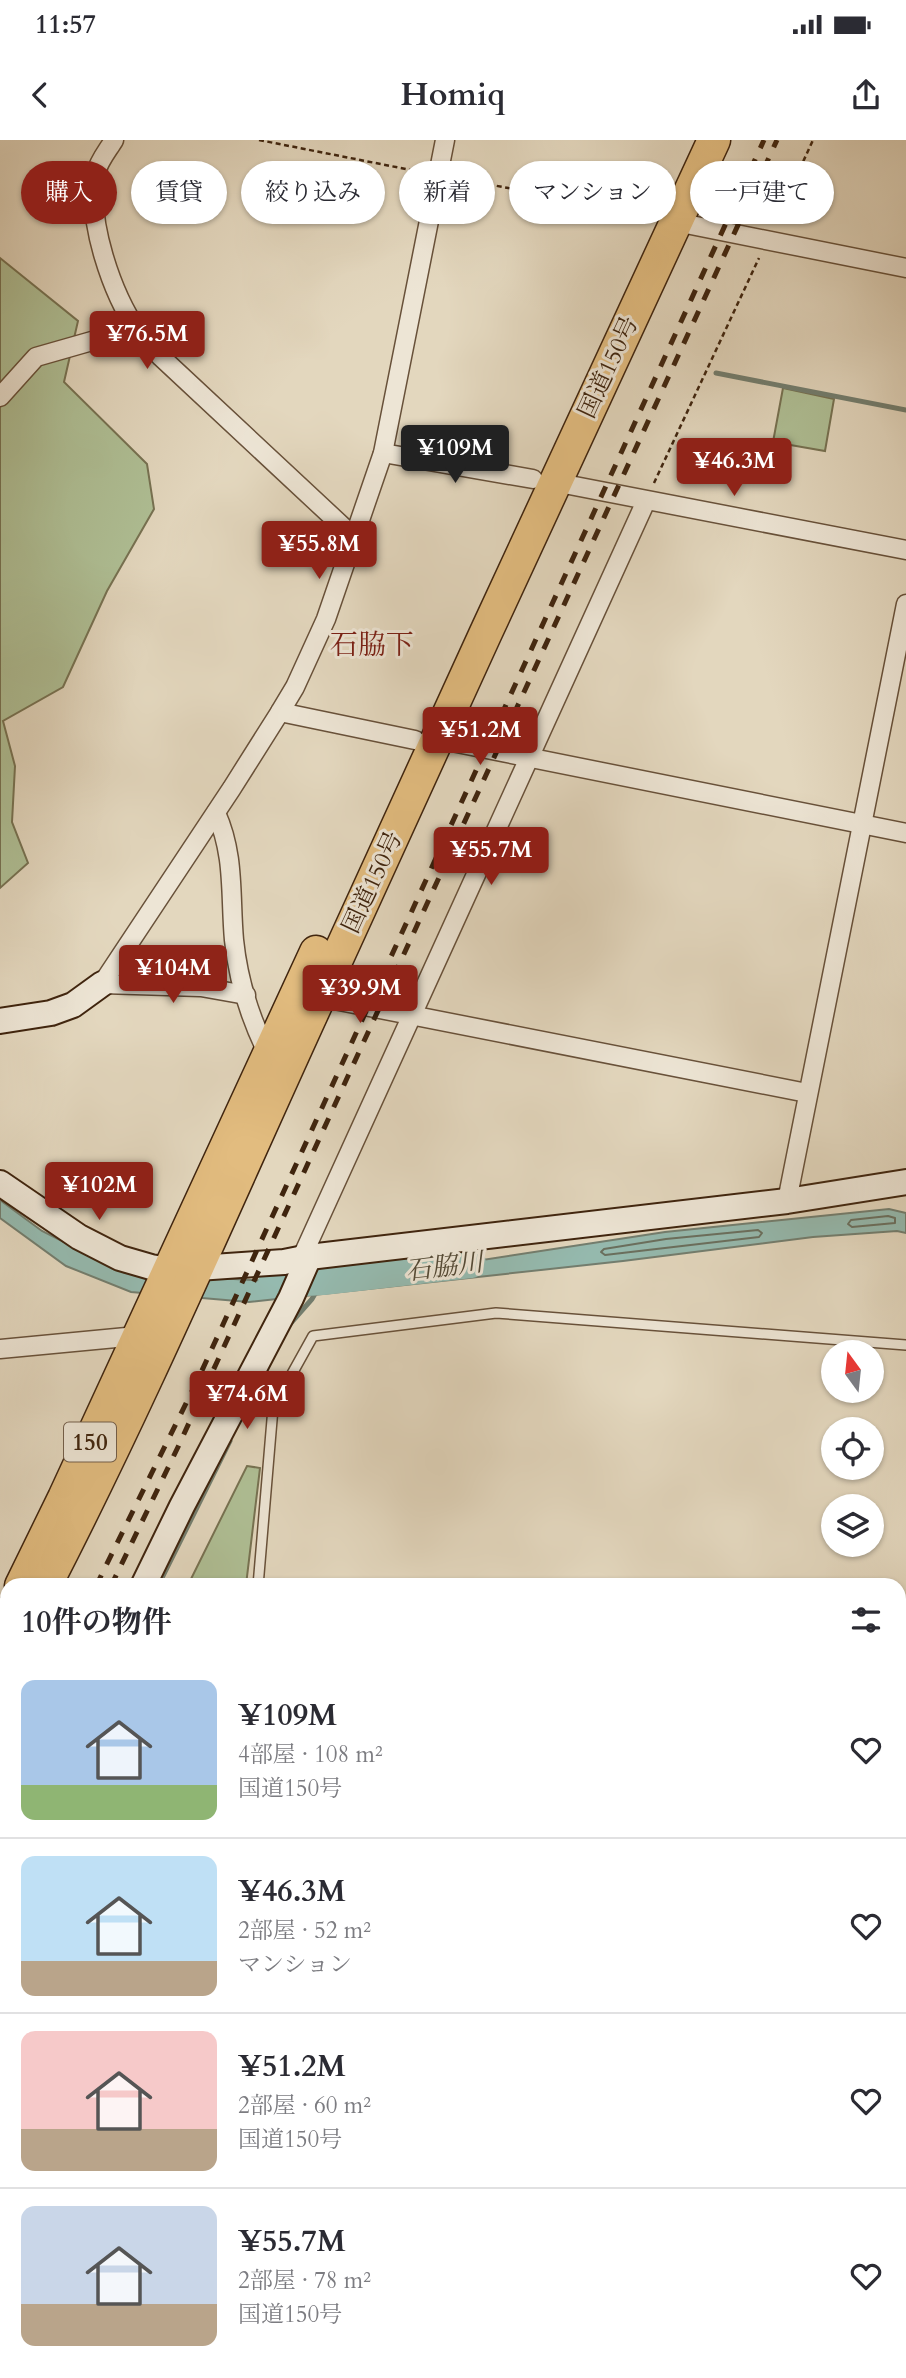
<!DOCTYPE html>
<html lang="ja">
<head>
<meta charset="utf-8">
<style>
  body { margin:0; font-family:Cardo,"Noto Serif JP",serif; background:#f2f2f3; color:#2b2b33; height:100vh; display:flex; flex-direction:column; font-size:26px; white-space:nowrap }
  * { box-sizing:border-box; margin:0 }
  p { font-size:23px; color:#7c7c81 }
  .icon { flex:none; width:38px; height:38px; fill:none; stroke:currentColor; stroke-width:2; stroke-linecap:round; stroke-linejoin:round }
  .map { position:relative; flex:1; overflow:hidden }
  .panel { position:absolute; left:0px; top:1438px; width:906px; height:800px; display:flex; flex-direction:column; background:#fff; border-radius:21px 21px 0 0; box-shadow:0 2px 5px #0004 }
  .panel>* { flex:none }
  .top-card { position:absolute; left:21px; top:21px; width:864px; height:63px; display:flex; gap:14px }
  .needle { width:46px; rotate:345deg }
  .fabs { position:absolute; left:821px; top:1200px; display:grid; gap:14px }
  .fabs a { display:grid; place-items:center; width:63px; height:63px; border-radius:50%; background:#fff; box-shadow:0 2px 5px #0004; font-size:35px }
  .price { position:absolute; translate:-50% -60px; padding:0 16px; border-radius:7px; background:#8f2418; color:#fff; font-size:23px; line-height:46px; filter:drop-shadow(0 2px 4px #0008) }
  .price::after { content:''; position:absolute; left:50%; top:42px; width:21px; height:16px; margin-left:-10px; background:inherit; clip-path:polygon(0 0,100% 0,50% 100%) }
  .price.active { background:#222; color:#fff }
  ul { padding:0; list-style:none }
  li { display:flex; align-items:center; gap:21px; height:175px; padding:0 21px }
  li+li { border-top:2px solid #e1e1e2 }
  li span { display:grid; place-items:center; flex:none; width:196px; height:140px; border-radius:14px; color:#555 }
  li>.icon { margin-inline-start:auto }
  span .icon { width:84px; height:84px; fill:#fffc; stroke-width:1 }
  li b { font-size:30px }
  h2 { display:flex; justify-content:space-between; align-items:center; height:84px; padding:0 21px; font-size:30px }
  .pill { padding:0 24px; border-radius:32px; background:#fff; box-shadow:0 2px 5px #0004; font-size:24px; line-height:63px }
  .pill.active { background:#8f2418; color:#fff }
  .status { display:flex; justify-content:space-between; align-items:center; height:49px; padding:0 35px; background:#fff; direction:ltr }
  .status svg { height:19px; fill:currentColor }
  header { display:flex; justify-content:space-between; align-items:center; height:91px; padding:0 21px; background:#fff; font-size:32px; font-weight:700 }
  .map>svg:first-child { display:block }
  .green { fill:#afbf95; stroke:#777252; stroke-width:2 }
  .water { fill:#95baaf; stroke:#737e6f; stroke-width:2 }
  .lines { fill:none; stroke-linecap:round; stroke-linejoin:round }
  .shore { stroke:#6a6f5e; stroke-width:2 }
  .stream { stroke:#737e6f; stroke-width:5 }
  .river { stroke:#95baaf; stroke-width:30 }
  .lane-casing { stroke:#68513a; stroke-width:12 }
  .street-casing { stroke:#68513a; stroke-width:21 }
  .secondary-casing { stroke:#3f240e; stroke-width:28 }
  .highway-casing { stroke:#3f240e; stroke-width:35 }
  .path { stroke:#3f240e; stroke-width:2.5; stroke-dasharray:5 3.5; stroke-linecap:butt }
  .lane { stroke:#ede5d5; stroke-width:9 }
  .street { stroke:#ede5d5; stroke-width:18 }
  .secondary { stroke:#ede5d5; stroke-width:24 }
  .highway { stroke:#e2bc7f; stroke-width:32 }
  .rail { stroke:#3f240e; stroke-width:5; stroke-dasharray:12 12; stroke-linecap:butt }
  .labels { text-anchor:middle; stroke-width:6; stroke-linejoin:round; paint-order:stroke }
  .shield { fill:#ede5d5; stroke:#735e4a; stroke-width:2 }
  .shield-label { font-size:23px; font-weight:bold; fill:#3f240e }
  .street-label { font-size:24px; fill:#3f240e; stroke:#ede5d5 }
  .water-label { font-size:26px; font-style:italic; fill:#544a36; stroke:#ede5d5 }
  .quarter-label { font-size:28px; fill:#7a1f14; stroke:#ede5d5 }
</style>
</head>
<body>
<div class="status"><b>11:57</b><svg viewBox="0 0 49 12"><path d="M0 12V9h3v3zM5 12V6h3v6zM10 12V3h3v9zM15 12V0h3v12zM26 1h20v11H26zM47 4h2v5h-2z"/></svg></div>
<header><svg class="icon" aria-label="back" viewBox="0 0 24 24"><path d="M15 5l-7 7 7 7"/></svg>Homiq<svg class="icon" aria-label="share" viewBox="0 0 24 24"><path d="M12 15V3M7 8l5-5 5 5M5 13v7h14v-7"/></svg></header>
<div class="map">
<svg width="906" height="2238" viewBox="0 0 906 2238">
  <rect width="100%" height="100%" fill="#e3d7be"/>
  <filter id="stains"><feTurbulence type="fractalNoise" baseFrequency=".00286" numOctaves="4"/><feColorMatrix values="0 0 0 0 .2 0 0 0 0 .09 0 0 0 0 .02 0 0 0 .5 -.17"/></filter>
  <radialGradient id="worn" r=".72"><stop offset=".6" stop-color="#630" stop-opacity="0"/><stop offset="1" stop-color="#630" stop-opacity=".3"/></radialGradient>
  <g class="green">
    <path d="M 0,118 L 78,181 L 64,242 L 147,324 L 154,369 L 107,451 L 63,547 L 3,581 L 15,626 L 12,682 L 28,723 L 0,748 Z"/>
    <path d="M 783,248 L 834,259 L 825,311 L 773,302 Z"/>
    <path d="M 247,1326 L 260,1328 L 246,1445 L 188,1445 Z"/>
    <path d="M 7,1819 L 7,1983 L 0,1982 L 0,1833 Z"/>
    <path d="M 247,2231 L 527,2231 L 408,2238 L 247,2238 Z"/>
  </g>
  <path class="water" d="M 0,1060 L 42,1091 L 125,1133 L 326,1144 L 665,1092 L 889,1069 L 906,1073 L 906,1093 L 897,1091 L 813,1097 L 623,1121 L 249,1162 L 131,1152 L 66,1126 L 0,1078 Z"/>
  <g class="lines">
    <g class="shore">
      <path d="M 888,1076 L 895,1078 L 895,1083 L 852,1087 L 848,1084 L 851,1080 Z"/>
      <path d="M 758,1090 L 762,1093 L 759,1097 L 605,1115 L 601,1112 L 604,1109 L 666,1099 Z"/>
    </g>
    <g class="stream">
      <path d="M 716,233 L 906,270"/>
      <path d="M 290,1184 L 312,1159 L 323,1140"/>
      <path d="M 158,1446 L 230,1301"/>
      <path d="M 0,1761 L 7,1747"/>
      <path d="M 0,2018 L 7,2017"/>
      <path d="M 38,2231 L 38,2238"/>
    </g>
    <path class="river" d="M 273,1143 L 323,1140 L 471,1123"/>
    <g class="lane-casing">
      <g id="lane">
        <path d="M 258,1446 L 273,1268 L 313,1196 L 496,1173 L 906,1205"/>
        <path d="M 195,2238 L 196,2231"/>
      </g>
    </g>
    <g class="street-casing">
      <g id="street">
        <path d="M 114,0 C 108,10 98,22 96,33 C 86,80 112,154 139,193 C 145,201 154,209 161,217 L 355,398"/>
        <path d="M 676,82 L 906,128"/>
        <path d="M 0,257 L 36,217 L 92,201 L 140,194"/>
        <path d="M 383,313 L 533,339"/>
        <path d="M 554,342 L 906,410"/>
        <path d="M 280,572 L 415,600"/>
        <path d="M 437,599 L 906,693"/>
        <path d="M 216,673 C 235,715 230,755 234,800 C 238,839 251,880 268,914"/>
        <path d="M 102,844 L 232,648 L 280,572 L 295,547 L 326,479 L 383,313 L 445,0"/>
        <path d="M 102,844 L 201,847 L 246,855"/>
        <path d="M 319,857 L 807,953"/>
        <path d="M 787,1061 L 906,464"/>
        <path d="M 301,1119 L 646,361"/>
        <path d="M 0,1209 L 137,1196"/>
      </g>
    </g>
    <g class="secondary-casing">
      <g id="secondary">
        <path d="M 0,881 L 51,873 L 73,865 L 102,844"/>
        <path d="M 0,1043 L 79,1097 L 120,1118 L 151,1127 L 169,1130 L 284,1122 L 309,1117 L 787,1061 L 906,1042"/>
        <path d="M 143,1446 L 182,1366 L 291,1158 L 309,1117"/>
        <path d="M 0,1736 L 7,1722"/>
        <path d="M 0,2085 L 7,2134"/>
        <path d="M 900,2214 L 906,2213"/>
        <path d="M 21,2231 L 22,2238"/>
        <path d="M 699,2238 L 755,2231"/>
      </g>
    </g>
    <g class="highway-casing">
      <g id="highway">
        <path d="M 21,1446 L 64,1358 L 316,812"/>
        <path d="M 45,1446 C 144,1254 229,1054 319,858 C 449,571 581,286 714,0"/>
        <path d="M 0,1489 L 7,1473"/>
        <path d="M 0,1532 L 7,1519"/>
      </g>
    </g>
    <g class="path">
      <path d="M 259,0 L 421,32"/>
      <path d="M 455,38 L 651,75"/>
      <path d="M 775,83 L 813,0"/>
      <path d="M 654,343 L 759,118"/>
    </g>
    <use href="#lane" class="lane"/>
    <use href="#street" class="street"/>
    <use href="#secondary" class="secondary"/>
    <use href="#highway" class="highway"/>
    <g class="rail">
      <path d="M 96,1446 L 199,1237 L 764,0"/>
      <path d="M 111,1446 L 178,1307 L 777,0"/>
      <path d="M 0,1641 L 7,1627"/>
      <path d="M 0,1666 L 7,1652"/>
    </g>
  </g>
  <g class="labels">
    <rect class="shield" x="64" y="1282.5" width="52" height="39" rx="5"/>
    <g class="shield-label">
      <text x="90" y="1310">150</text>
    </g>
    <g class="street-label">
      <text transform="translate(608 227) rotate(-65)" y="8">国道150号</text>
      <text transform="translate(372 742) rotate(-65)" y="8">国道150号</text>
    </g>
    <g class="water-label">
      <text transform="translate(444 1126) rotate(-7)" y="9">石脇川</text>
    </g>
    <g class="quarter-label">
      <text x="372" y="514">石脇下</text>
    </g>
  </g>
  <rect width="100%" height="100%" filter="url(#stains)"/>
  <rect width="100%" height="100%" fill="url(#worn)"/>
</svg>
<div class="fabs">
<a><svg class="needle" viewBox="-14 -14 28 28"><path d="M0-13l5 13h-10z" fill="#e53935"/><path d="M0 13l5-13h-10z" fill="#7c7c81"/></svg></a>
<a><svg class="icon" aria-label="locate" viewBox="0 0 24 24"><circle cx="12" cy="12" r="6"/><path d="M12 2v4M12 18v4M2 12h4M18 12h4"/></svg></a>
<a><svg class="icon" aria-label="layers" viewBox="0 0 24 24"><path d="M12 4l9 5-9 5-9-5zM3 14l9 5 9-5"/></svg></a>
</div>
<b class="price" style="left:147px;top:231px">¥76.5M</b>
<b class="price active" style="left:455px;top:345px">¥109M</b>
<b class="price" style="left:734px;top:358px">¥46.3M</b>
<b class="price" style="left:319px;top:441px">¥55.8M</b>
<b class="price" style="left:480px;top:627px">¥51.2M</b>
<b class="price" style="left:491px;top:747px">¥55.7M</b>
<b class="price" style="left:173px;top:865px">¥104M</b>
<b class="price" style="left:360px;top:885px">¥39.9M</b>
<b class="price" style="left:99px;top:1082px">¥102M</b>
<b class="price" style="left:247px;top:1291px">¥74.6M</b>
<div class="top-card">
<a class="pill active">購入</a>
<a class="pill">賃貸</a>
<a class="pill">絞り込み</a>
<a class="pill">新着</a>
<a class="pill">マンション</a>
<a class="pill">一戸建て</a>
</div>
<section class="panel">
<h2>10件の物件<svg class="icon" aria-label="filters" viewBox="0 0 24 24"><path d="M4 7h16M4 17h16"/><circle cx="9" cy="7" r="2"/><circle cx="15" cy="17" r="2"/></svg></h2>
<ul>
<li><span style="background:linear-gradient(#a9c7e8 75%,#8fb573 0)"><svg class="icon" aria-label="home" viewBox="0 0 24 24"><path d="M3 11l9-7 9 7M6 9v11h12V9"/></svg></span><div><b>¥109M</b><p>4部屋 · 108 m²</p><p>国道150号</p></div><svg class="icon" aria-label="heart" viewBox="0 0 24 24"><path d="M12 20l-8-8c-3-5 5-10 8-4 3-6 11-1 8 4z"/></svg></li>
<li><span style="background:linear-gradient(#bfe0f5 75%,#b9a48a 0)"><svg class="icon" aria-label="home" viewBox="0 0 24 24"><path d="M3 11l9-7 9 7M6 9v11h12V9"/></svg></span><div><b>¥46.3M</b><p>2部屋 · 52 m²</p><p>マンション</p></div><svg class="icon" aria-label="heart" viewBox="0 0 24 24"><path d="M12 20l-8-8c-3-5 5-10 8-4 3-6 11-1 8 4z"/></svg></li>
<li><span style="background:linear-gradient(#f6c9c9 70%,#b9a48a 0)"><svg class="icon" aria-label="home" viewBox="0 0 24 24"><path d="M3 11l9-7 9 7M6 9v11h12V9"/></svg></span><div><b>¥51.2M</b><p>2部屋 · 60 m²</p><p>国道150号</p></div><svg class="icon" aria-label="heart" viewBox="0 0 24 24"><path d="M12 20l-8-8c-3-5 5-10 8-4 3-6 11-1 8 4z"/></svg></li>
<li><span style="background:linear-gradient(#c9d6e8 70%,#b9a48a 0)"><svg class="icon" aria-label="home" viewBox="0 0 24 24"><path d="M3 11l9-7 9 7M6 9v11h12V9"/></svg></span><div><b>¥55.7M</b><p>2部屋 · 78 m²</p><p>国道150号</p></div><svg class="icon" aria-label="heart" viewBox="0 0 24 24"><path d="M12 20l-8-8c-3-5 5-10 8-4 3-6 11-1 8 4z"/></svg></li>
</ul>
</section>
</div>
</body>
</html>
